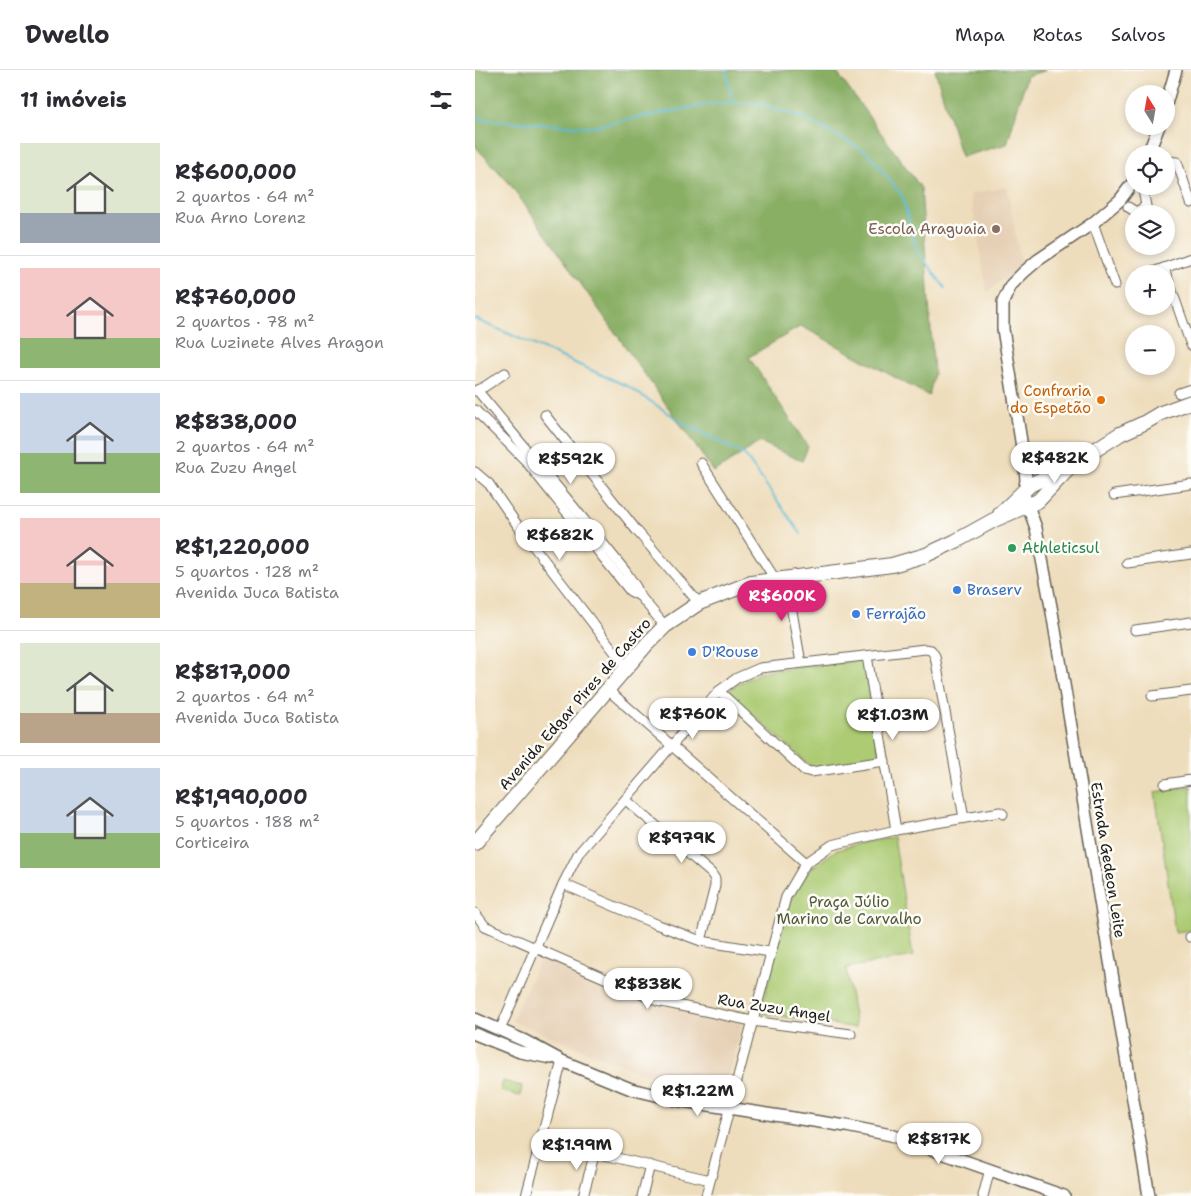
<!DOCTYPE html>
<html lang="pt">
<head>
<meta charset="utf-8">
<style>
  body { margin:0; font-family:"Shantell Sans",sans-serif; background:#f2f2f3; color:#2b2b33; height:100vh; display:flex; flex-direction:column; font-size:19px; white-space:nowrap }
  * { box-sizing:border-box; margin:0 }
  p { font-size:16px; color:#7c7c81 }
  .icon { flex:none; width:28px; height:28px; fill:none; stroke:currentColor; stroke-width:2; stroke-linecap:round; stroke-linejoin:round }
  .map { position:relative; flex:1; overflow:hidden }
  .side { display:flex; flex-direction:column; background:#fff; width:475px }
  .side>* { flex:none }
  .needle { width:32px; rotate:349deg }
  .buttons { position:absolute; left:650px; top:15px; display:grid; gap:10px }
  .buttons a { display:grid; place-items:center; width:50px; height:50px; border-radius:50%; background:#fff; box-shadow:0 2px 8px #0003; font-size:25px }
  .price { position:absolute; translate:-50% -42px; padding:0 11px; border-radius:18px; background:#fff; color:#222; font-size:16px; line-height:32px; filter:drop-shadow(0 1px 2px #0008) }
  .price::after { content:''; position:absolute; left:50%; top:30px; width:15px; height:11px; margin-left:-8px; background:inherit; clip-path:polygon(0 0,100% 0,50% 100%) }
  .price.current { background:#db2777; color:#fff }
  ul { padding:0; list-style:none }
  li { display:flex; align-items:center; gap:15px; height:125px; padding:0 20px }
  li+li { border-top:1px solid #e1e1e2 }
  li span { display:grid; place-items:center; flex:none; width:140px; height:100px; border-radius:0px; color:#555 }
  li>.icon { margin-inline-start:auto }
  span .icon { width:60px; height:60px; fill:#fffc; stroke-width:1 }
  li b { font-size:21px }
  h2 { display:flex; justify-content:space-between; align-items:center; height:60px; padding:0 20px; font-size:21px }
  header { display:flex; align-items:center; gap:30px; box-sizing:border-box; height:70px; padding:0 25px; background:#fff; border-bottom:1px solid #e1e1e2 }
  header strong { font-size:24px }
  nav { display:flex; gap:28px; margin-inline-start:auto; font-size:18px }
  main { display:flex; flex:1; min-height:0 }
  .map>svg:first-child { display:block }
  .built { fill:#e6d0b5 }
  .green { fill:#accb73; stroke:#647448 }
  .forest { fill:#89af65; stroke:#526640 }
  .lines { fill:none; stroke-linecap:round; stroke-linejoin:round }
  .stream { stroke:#56b9d4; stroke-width:2 }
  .street-casing { stroke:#666054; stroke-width:11 }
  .secondary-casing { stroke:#666054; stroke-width:14 }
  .primary-casing { stroke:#666054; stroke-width:16 }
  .street { stroke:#fff; stroke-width:9 }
  .secondary { stroke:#fff; stroke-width:11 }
  .primary { stroke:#fff; stroke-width:14 }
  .education-dot { fill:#8d6e63; stroke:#fdfcf7; stroke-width:2 }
  .food-dot { fill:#e8710a; stroke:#fdfcf7; stroke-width:2 }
  .leisure-dot { fill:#2e9e5b; stroke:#fdfcf7; stroke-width:2 }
  .shop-dot { fill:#3f7fe0; stroke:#fdfcf7; stroke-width:2 }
  .labels { text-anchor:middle; stroke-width:5; stroke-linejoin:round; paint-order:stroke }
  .education-label { font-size:15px; fill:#785e54; stroke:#fdfcf7; text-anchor:end }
  .food-label { font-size:15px; fill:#c56008; stroke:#fdfcf7; text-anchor:end }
  .leisure-label { font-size:15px; fill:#27864d; stroke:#fdfcf7; text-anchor:start }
  .shop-label { font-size:15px; fill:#366cbe; stroke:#fdfcf7; text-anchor:start }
  .street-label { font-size:15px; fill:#1c1c1c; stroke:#fdfcf7 }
  .park-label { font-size:15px; fill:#4e593a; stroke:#fdfcf7 }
</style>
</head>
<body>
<header>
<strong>Dwello</strong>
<nav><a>Mapa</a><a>Rotas</a><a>Salvos</a></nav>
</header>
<main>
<section class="side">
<h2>11 imóveis<svg class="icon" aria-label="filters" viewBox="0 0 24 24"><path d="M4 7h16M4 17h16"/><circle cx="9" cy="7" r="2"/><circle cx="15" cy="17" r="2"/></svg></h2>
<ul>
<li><span style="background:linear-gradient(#dfe7d0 70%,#9aa5b1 0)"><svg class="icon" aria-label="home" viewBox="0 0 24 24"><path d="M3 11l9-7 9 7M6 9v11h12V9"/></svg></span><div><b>R$600,000</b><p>2 quartos · 64 m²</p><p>Rua Arno Lorenz</p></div></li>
<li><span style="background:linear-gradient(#f6c9c9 70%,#8fb573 0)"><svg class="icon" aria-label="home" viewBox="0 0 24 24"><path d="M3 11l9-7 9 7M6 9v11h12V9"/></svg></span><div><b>R$760,000</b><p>2 quartos · 78 m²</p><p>Rua Luzinete Alves Aragon</p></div></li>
<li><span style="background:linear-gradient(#c9d6e8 60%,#8fb573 0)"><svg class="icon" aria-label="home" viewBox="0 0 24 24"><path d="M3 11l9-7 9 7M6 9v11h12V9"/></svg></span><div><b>R$838,000</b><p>2 quartos · 64 m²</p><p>Rua Zuzu Angel</p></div></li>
<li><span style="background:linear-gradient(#f6c9c9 65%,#c2b280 0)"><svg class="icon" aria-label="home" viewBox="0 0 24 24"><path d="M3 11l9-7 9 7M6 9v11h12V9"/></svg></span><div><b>R$1,220,000</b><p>5 quartos · 128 m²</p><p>Avenida Juca Batista</p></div></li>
<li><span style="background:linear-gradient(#dfe7d0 70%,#b9a48a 0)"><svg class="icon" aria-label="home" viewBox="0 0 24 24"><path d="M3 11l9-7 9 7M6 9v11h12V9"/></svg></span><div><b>R$817,000</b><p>2 quartos · 64 m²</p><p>Avenida Juca Batista</p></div></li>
<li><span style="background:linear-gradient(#c9d6e8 65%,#8fb573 0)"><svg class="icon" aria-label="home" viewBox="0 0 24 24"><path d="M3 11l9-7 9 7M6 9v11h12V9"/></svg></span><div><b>R$1,990,000</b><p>5 quartos · 188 m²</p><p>Corticeira</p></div></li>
</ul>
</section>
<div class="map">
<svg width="716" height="1126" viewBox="0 0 716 1126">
  <rect width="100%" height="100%" fill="#fdfcf7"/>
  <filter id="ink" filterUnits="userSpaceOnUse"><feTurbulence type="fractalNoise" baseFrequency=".02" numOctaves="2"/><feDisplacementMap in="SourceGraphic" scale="10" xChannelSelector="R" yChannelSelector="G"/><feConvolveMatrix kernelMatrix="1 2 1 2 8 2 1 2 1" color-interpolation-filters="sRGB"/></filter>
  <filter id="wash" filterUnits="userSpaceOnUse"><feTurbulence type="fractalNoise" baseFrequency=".0096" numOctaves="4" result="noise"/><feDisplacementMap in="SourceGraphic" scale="20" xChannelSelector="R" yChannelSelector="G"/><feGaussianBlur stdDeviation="1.12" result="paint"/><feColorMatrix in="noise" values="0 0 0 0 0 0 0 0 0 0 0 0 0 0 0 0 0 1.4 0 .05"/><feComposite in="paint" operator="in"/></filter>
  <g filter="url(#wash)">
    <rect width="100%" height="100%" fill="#eeddbc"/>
    <g class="built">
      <path d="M 532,117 L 546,195 L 512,222 L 495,124 Z"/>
      <path d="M 67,885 L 180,934 L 267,953 L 251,1019 L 162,1001 L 37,951 Z"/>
    </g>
    <g class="green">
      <path d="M 390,590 L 405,688 L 338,698 L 251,621 L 286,602 Z"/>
      <path d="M 716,716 L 716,860 L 700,862 L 680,722 Z"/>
      <path d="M 419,767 L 438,886 L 371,898 L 381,958 L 285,943 L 315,830 L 335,799 L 360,781 L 385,773 Z"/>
      <path d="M 28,1011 L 47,1016 L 45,1026 L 25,1021 Z"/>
    </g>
    <g class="forest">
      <path d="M 0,0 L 360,0 L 446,118 L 459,304 L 454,326 L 326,256 L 274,287 L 333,377 L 327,391 L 285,372 L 239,402 L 35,114 L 0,76 Z"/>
      <path d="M 460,0 L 572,0 L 552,6 L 532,74 L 486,87 Z"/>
    </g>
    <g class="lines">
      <g class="stream">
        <path d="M 251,0 L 257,32"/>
        <path d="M 0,45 L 10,50 L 114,57 L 240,33 L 283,33 L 332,49 L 393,83 L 427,126 L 442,180 L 470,218"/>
        <path d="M 0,249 L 152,316 L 213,356 L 269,384 L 326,464"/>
      </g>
    </g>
  </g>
  <g filter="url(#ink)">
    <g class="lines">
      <g class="street-casing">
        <g id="street">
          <path d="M 691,91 L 702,92 L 716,133"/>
          <path d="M 653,137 L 661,142 L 671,136 L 668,120 L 670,116"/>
          <path d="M 618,153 L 640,215"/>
          <path d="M 716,188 L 689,198 L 716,275"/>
          <path d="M 672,204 L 689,198"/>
          <path d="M 2,320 L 98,436 L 151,502 L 161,517 L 165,526 L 190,556"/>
          <path d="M 0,321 L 9,317 L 30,303"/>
          <path d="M 704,323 L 716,319"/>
          <path d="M 0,340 L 50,390 L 155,521 L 165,526"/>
          <path d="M 70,345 L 162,461 L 224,533"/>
          <path d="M 226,393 L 300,509"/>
          <path d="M 0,402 L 14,414 L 43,456 L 152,598"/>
          <path d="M 639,425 L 716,414"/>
          <path d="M 652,493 L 716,484"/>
          <path d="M 311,507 L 326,593"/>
          <path d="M 660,560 L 716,552"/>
          <path d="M 392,586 L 421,760"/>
          <path d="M 133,620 L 331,793"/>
          <path d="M 244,621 L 329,700 L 336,702 L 410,691"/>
          <path d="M 677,626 L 716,621"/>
          <path d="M 690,714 L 716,710"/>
          <path d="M 151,730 L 236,803 L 240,809 L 240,816 L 226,871"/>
          <path d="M 88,814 L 178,853 L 226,871 L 295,882"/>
          <path d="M 0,843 L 10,856 L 182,931 L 277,951 L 376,964"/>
          <path d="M 715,867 L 716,867"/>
          <path d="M 25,960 L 88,814 L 103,784 L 244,621 L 262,608 L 285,598 L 450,579 L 456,580 L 460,586 L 489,748"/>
          <path d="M 66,1070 L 235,1110"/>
          <path d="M 51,1126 L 87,991"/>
          <path d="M 108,1126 L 120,1082"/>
          <path d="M 167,1126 L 175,1095"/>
          <path d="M 231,1126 L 311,827 L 331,793 L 357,775 L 421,760 L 525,742 L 528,744"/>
          <path d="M 508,1126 L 515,1099"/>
        </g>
      </g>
      <g class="secondary-casing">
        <g id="secondary">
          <path d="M 691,34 L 701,0"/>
          <path d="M 673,84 L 684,56"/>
          <path d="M 659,111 L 645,130 L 618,153 L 563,190 L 549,202 L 536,215 L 528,232 L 528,259 L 550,396 L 551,410 L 549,425 L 561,458 L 577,542 L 674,1126"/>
          <path d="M 0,949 L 50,971 L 87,991 L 156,1019 L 201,1030 L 371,1056 L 416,1065 L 589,1126"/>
          <path d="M 0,964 L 45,982 L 76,988"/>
        </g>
      </g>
      <g class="primary-casing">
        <g id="primary">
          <path d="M 525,444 L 555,415 L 598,394 L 645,364 L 669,353 L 686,343 L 716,332"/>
          <path d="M 0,773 L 172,574 L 190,556 L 224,533 L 276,513 L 417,495 L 451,485 L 481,471 L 519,450 L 563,431 L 598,394"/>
        </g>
      </g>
      <use href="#street" class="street"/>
      <use href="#secondary" class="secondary"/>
      <use href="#primary" class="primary"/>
    </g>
  </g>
  <circle class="education-dot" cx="521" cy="159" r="5"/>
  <circle class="food-dot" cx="626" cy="330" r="5"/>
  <circle class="leisure-dot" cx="537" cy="478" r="5"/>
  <g class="shop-dot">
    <circle cx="482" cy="520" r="5"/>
    <circle cx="381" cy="544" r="5"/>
    <circle cx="217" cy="582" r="5"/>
  </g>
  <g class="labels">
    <g class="education-label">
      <text x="511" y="164">Escola Araguaia</text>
    </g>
    <g class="food-label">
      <text x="616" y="326">Confraria<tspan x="616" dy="17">do Espetão</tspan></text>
    </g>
    <g class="leisure-label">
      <text x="547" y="483">Athleticsul</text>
    </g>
    <g class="shop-label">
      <text x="492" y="525">Braserv</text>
      <text x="391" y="549">Ferrajão</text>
      <text x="227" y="587">D'Rouse</text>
    </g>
    <g class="street-label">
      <text transform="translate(100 634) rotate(-49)" y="5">Avenida Edgar Pires de Castro</text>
      <text transform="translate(633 790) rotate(81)" y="5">Estrada Gedeon Leite</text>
      <text transform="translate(299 938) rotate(9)" y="5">Rua Zuzu Angel</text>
    </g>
    <g class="park-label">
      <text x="374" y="837">Praça Júlio<tspan x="374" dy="17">Marino de Carvalho</tspan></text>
    </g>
  </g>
</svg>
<div class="buttons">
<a><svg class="needle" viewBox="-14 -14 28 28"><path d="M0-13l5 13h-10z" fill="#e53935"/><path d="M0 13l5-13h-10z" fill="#7c7c81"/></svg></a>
<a><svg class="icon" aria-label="locate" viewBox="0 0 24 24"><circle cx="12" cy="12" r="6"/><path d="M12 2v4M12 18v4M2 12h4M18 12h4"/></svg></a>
<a><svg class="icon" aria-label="layers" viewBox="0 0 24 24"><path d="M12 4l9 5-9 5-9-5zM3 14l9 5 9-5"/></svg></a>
<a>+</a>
<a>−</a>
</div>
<b class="price" style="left:580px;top:414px">R$482K</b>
<b class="price" style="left:96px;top:415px">R$592K</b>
<b class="price" style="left:85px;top:491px">R$682K</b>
<b class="price current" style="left:307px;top:552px">R$600K</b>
<b class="price" style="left:218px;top:670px">R$760K</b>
<b class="price" style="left:418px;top:671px">R$1.03M</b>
<b class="price" style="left:207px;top:794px">R$979K</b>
<b class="price" style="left:173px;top:940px">R$838K</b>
<b class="price" style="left:223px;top:1047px">R$1.22M</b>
<b class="price" style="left:464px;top:1095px">R$817K</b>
<b class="price" style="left:102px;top:1101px">R$1.99M</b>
</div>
</main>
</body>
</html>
